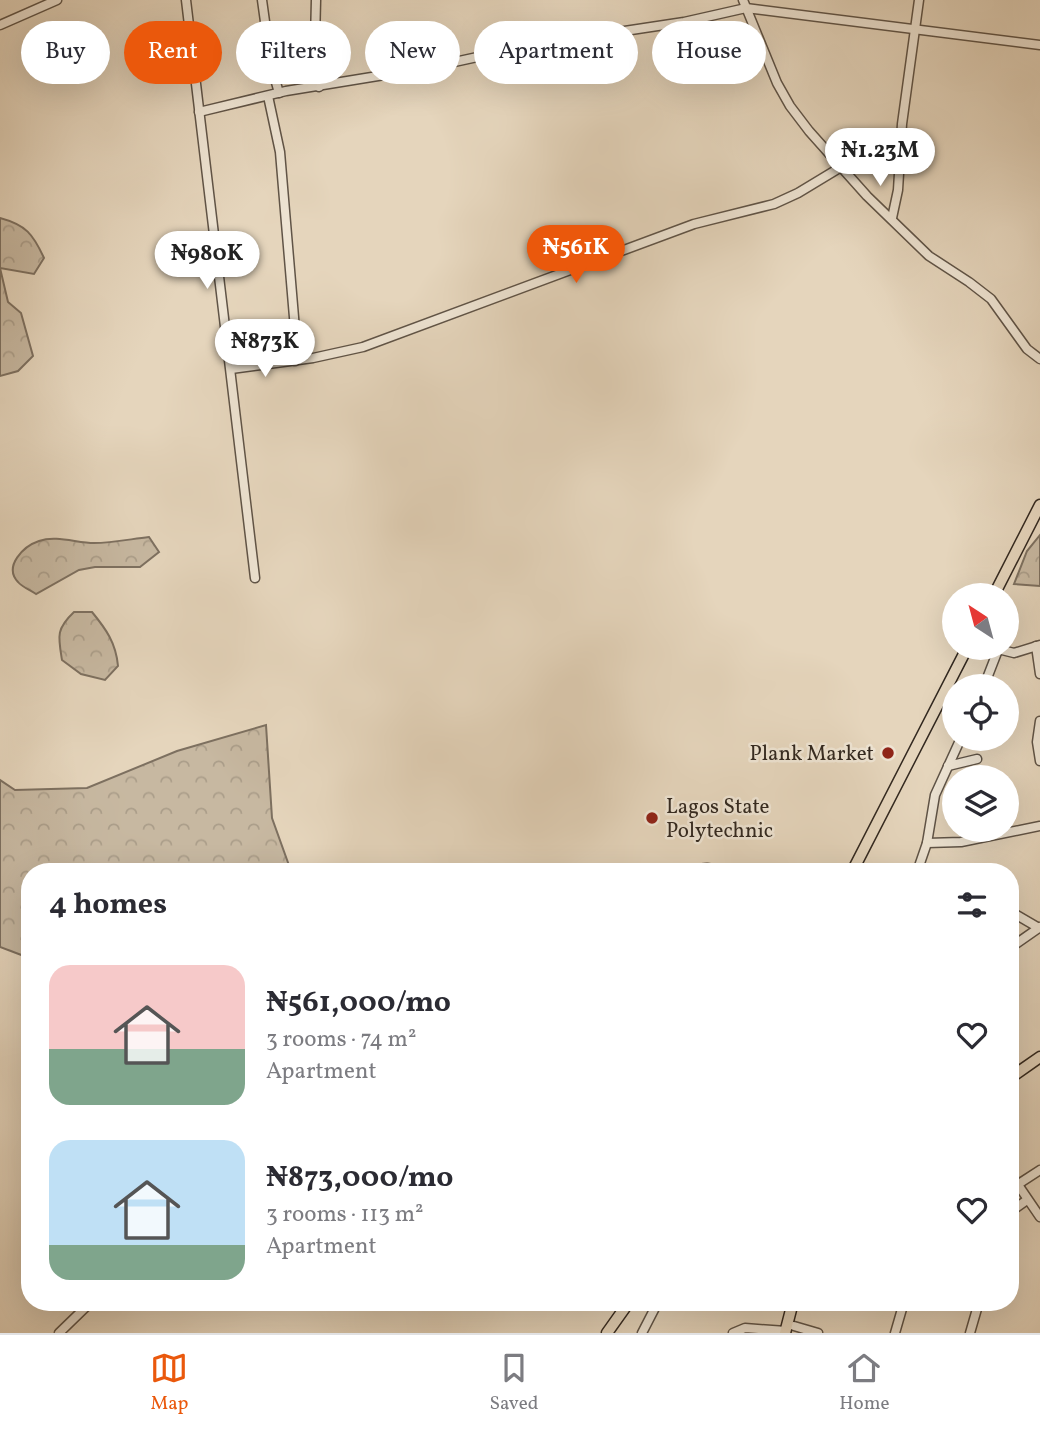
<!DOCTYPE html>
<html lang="en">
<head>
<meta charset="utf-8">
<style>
  body { margin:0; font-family:Vollkorn,serif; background:#f7f7f7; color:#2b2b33; height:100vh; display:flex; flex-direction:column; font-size:26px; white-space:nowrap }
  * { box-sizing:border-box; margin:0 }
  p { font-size:23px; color:#7c7c81 }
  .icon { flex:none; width:38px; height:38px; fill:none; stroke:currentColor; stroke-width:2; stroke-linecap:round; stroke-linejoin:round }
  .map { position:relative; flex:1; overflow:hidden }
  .drawer { position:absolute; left:21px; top:863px; width:998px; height:448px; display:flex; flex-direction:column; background:#fff; border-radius:28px; box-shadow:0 7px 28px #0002 }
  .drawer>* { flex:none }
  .guide { position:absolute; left:21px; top:21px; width:999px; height:63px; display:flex; gap:14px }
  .needle { width:46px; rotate:324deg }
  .tools { position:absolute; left:942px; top:583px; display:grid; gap:14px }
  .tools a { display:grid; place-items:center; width:77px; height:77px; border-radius:50%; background:#fff; box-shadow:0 7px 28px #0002; font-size:35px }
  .price { position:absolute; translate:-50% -60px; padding:0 16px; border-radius:24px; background:#fff; color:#222; font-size:23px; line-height:46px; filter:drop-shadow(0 2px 4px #0008) }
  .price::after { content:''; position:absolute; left:50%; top:42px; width:21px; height:16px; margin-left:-10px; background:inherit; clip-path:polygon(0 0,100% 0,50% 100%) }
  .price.selected { background:#ea580c; color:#fff }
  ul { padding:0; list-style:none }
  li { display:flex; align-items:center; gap:21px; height:175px; padding:0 28px }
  li span { display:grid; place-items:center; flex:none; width:196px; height:140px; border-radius:21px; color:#555 }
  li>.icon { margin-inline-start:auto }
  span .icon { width:84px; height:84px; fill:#fffc; stroke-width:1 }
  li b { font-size:30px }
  h2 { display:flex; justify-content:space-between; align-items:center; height:84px; padding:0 28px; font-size:30px }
  .pill { padding:0 24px; border-radius:32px; background:#fff; box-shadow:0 7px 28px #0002; font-size:24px; line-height:63px }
  .pill.selected { background:#ea580c; color:#fff }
  .tab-bar { display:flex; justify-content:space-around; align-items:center; height:98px; border-top:2px solid #e1e1e2; background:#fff; font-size:19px; color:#7c7c81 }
  .tab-bar a { display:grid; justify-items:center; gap:4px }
  .tab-bar .selected { color:#ea580c }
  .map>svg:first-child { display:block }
  .forest { fill:url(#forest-crowns); stroke:#7d7060; stroke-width:2 }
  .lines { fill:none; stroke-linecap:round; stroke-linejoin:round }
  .minor-casing { stroke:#605447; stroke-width:11 }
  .major-casing { stroke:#332920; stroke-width:13 }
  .minor { stroke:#eee4d3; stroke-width:8 }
  .major { stroke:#e5d5bc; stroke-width:10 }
  .poi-dot { fill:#8f2418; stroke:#eee4d3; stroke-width:2.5 }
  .labels { text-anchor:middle; stroke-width:5; stroke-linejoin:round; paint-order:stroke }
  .poi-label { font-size:21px; fill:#332920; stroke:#eee4d3; text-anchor:end }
</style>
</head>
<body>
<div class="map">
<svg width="1040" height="1333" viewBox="0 0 1040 1333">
  <defs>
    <pattern id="forest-crowns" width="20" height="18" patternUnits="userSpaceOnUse" patternTransform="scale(1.75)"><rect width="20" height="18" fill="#c7b8a1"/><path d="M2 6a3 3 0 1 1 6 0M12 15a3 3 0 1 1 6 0" fill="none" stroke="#ab9e8a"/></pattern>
  </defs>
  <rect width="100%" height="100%" fill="#e5d5bc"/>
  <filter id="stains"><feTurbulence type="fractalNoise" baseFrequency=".00286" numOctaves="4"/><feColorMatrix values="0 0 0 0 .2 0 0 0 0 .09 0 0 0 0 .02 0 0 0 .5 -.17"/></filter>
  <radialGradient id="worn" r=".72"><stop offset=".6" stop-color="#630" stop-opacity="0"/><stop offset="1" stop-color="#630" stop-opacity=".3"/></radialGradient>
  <g class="forest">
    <path d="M 0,218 C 26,225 33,234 44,258 L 34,274 L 0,268 L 8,302 L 21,313 L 33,356 L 18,371 L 0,376 Z"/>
    <path d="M 1040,535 L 1040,586 L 1014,584 L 1027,551 Z"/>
    <path d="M 149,537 L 159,552 L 140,567 L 95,567 L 79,570 L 36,594 C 30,590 22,587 18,582 C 3,566 24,546 39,541 C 56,535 77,543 94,543 C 112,543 131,539 149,537 Z"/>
    <path d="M 74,612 L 92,612 C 106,629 116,643 118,666 L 105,680 L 81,674 L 62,660 C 58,636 56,629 74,612 Z"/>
    <path d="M 266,725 L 272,818 L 291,871 L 30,872 L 30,950 L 24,956 L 0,947 L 0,780 L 15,790 L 87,788 L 177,751 Z"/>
  </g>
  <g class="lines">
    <g class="minor-casing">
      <g id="minor">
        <path d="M 186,0 L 255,578"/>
        <path d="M 262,0 L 271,65 L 279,93"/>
        <path d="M 316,0 L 315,40 L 319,87"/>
        <path d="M 743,0 L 777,83 L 790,106 L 809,131 L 867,196 L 929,256 L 969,282 L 991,299 L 1027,349 L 1040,359"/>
        <path d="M 0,25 L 57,0"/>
        <path d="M 268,96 L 280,152 L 295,329 L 295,361"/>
        <path d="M 199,112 L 286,91 L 427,68 L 532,45 L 684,22 L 746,8 L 1040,45"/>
        <path d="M 892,218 L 898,190 L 902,124 L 919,0"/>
        <path d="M 231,369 L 313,358 L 363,347 L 694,224 L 774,204 L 798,193 L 841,167"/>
        <path d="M 1036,646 L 1040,674"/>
        <path d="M 994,648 L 1014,653 L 1040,645"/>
        <path d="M 984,686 L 998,650"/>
        <path d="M 1040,721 L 1037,742 L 1040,761"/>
        <path d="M 948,766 L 977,759"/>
        <path d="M 927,843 L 961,842 L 1040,826"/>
        <path d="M 664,872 L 707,868 L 733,872"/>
        <path d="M 917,872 L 927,843 L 935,795 L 961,738"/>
        <path d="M 1010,911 L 1039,928"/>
        <path d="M 1010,948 L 1040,927"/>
        <path d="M 1010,1173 L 1040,1217"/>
        <path d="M 1017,1185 L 1040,1170"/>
        <path d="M 1010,1212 L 1027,1200"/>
        <path d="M 794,1326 L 818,1333"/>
        <path d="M 59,1333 L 91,1302"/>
        <path d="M 642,1333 L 658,1302"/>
        <path d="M 733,1333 L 745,1328 L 786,1331"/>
        <path d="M 895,1333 L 904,1302"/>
        <path d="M 970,1333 L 979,1302"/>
      </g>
    </g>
    <g class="major-casing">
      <g id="major">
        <path d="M 994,595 L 1040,505"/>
        <path d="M 852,872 L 967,648"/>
        <path d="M 1010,1078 L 1040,1057"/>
        <path d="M 607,1333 L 629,1302"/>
        <path d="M 785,1333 L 793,1302"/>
      </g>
    </g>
    <use href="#minor" class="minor"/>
    <use href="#major" class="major"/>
  </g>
  <g class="poi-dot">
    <circle cx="888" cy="753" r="7"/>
    <circle cx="652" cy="818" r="7"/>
  </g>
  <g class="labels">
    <g class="poi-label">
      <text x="874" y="760">Plank Market</text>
      <text x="666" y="813" text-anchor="start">Lagos State<tspan x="666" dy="24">Polytechnic</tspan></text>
    </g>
  </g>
  <rect width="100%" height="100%" filter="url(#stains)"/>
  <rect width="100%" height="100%" fill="url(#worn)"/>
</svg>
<div class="tools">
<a><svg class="needle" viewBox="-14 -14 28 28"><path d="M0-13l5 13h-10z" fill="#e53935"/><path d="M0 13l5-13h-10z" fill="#7c7c81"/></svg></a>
<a><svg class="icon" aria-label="locate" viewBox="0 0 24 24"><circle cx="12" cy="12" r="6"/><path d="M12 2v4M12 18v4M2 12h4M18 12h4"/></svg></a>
<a><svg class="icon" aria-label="layers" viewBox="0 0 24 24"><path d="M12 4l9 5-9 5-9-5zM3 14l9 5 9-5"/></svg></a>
</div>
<b class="price" style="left:880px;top:188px">₦1.23M</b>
<b class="price selected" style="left:576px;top:285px">₦561K</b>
<b class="price" style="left:207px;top:291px">₦980K</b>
<b class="price" style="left:265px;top:379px">₦873K</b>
<div class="guide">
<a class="pill">Buy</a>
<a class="pill selected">Rent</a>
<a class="pill">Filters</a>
<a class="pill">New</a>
<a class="pill">Apartment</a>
<a class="pill">House</a>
</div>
<section class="drawer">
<h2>4 homes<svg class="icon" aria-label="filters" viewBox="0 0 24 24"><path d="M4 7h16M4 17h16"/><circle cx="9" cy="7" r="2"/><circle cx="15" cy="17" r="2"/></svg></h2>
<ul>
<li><span style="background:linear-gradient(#f6c9c9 60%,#7fa58c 0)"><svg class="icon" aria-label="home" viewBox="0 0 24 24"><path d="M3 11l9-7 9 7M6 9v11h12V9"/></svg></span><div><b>₦561,000/mo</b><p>3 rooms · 74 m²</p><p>Apartment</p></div><svg class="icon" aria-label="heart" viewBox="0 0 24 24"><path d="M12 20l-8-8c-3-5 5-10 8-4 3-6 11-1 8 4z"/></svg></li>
<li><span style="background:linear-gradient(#bfe0f5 75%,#7fa58c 0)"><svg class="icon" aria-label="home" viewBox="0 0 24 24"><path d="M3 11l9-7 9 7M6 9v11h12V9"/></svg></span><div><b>₦873,000/mo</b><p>3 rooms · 113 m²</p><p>Apartment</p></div><svg class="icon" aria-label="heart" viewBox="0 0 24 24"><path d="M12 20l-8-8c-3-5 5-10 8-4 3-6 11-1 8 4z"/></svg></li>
</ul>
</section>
</div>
<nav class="tab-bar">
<a class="selected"><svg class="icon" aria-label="map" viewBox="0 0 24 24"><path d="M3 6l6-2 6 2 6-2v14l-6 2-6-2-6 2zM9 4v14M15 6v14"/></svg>Map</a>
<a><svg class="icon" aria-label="saved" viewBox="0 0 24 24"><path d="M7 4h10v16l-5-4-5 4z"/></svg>Saved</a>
<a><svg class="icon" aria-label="home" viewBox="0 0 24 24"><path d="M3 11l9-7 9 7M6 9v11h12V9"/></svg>Home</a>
</nav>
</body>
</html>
